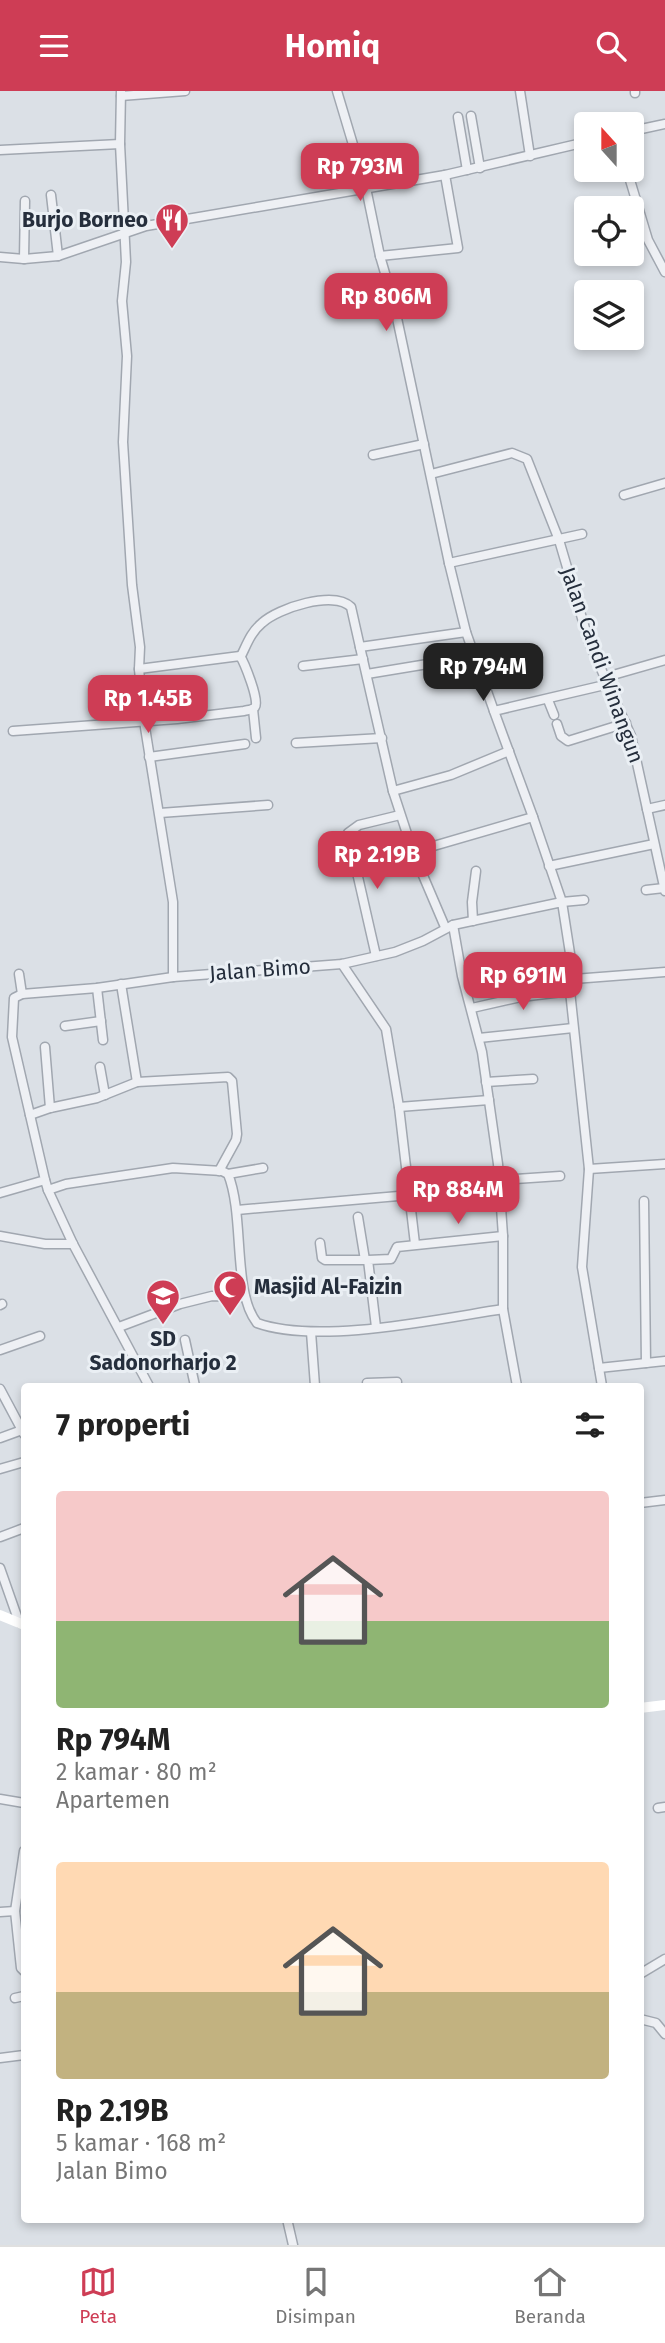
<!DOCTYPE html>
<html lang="id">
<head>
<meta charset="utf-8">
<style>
  body { margin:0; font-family:"Fira Sans",sans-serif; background:#f6f6f6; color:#222; height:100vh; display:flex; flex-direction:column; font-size:26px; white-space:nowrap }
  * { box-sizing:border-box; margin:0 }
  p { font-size:23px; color:#767676 }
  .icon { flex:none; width:38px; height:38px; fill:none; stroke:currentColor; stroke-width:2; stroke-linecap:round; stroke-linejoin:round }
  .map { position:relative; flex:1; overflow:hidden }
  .details { position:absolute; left:21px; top:1292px; width:623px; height:840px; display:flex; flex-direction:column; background:#fff; border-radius:7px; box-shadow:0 4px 10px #0003 }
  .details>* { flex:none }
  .needle { width:46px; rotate:339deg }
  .tools { position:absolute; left:574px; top:21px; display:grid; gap:14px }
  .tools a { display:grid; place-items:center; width:70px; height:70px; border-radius:7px; background:#fff; box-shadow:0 4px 10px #0003; font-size:35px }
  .price { position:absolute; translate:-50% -60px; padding:0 16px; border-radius:14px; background:#ce3d55; color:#fff; font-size:23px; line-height:46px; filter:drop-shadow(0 2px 4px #0008) }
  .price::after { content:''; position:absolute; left:50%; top:42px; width:21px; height:16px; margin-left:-10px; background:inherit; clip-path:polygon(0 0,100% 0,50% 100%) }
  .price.selected { background:#222; color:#fff }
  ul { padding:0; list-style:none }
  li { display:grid; align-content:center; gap:14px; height:371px; padding:0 35px }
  li span { display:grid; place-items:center; height:217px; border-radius:7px; color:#555 }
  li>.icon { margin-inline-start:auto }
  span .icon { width:126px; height:126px; fill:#fffc; stroke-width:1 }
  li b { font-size:30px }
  h2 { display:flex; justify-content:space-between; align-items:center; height:84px; padding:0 35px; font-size:30px }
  header { display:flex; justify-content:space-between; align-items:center; height:91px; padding:0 35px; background:#ce3d55; color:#fff; font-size:32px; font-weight:700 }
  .tab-bar { display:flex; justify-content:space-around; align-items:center; height:98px; border-top:2px solid #e0e0e0; background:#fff; font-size:19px; color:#767676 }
  .tab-bar a { display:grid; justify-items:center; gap:4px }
  .tab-bar .selected { color:#ce3d55 }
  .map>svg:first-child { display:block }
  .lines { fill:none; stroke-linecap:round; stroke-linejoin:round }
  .street-casing { stroke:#a1a7b0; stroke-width:11 }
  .street { stroke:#eef0f4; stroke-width:8 }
  .secondary { stroke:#fff; stroke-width:10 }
  .labels { text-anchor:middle; stroke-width:6; stroke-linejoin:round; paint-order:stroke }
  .poi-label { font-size:21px; font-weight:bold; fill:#252e3c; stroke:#eaeff4; text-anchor:end }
  .street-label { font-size:21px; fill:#252e3c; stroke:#eaeff4 }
</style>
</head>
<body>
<header><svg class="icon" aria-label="menu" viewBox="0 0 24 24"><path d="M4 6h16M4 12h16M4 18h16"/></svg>Homiq<svg class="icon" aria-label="search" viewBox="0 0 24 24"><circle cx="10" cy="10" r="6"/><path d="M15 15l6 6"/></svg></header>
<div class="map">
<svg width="665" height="2154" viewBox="0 0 665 2154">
  <rect width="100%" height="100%" fill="#dbe0e6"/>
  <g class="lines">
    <g class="street-casing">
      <g id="street">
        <path d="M 121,0 L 120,53 L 126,171 L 122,210 L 127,265 L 123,351 L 132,494 L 140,556 L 139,578 L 144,630 L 173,811 L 173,886"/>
        <path d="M 337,0 L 366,97 L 380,165 L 394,213 L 449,472 L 466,541 L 360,556 L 393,700 L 413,761 L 533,726 L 562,811 L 584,809"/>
        <path d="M 520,0 L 530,65"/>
        <path d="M 635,0 L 635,2"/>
        <path d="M 121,5 L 185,0"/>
        <path d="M 471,25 L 480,77"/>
        <path d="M 458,26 L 467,79"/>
        <path d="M 632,40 L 665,33"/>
        <path d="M 0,59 L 120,53"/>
        <path d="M 627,79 L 648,149 L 665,181"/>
        <path d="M 51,104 L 58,165"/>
        <path d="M 380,165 L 458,157 L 445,84"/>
        <path d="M 0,166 L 24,168 L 58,165 L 146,135 L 445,84 L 586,51"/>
        <path d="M 24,168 L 25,110"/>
        <path d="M 373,364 L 424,353"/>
        <path d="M 431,383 L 512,362 L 527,368 L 559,449 L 589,551 L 631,645 L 665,800"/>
        <path d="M 624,404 L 665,392"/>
        <path d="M 449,472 L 582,443"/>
        <path d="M 466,541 L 494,620"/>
        <path d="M 241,565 C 247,553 251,541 262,532 C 278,517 334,499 351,516 L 360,556"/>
        <path d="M 303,575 L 363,568"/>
        <path d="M 367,583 L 476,565"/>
        <path d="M 606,586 L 665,569"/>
        <path d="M 548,609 L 554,624"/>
        <path d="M 253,618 L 256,647"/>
        <path d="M 557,633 L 561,645 L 568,650 L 626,632"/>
        <path d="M 13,640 L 177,628 L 244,620 C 247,619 253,619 255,616 C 260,610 244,571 240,565 L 139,578"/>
        <path d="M 296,652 L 382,647"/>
        <path d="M 149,666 L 245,653"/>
        <path d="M 393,700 L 451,684 L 509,660"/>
        <path d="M 647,718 L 665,714"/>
        <path d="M 160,722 L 268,714"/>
        <path d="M 533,726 L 494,620 L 609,593"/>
        <path d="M 413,761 L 445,836"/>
        <path d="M 549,775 L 654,753"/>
        <path d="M 646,799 L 664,797"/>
        <path d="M 473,830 L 472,811 L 476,780"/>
        <path d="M 453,834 L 462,885 L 482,961 L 498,1073 L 503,1145 L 503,1218"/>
        <path d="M 376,865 L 348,742 L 359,734 L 400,724"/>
        <path d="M 342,873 L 386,938 L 399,1016 L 415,1153"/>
        <path d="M 19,883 L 22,903"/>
        <path d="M 574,888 L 570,900 L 589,1078 L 582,1176 L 602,1295"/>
        <path d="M 121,893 L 137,991"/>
        <path d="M 97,897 L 103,949"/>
        <path d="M 472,917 L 521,906 L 570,900"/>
        <path d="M 65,935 L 101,930"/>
        <path d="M 479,947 L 573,937"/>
        <path d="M 45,956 L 50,1017"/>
        <path d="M 100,976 L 105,1004"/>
        <path d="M 486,991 L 533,988"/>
        <path d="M 399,1016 L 489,1009"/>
        <path d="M 30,1024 L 50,1017 L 97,1007 L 137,991 L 228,986 L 232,990 L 237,1043 L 236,1049 L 219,1080"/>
        <path d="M 589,1078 L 665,1073"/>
        <path d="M 228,1083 L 263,1077"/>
        <path d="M 45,1089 L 48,1099 L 66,1093 L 173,1077 L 222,1080 L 228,1083 C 245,1125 232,1201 257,1232 C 318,1254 438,1228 503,1218 L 517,1295"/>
        <path d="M 499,1089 L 560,1085"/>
        <path d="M 48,1099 L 73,1153 L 149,1295"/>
        <path d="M 0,1102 L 45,1089 L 12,946 L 14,907 L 22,903 L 97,897 L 173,886 L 342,873 L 395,861 L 423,850 L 453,834 L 562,811 L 574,888 L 665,881"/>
        <path d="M 644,1110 L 646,1272"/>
        <path d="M 237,1119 L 410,1104"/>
        <path d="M 358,1126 L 365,1169"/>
        <path d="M 0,1145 L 45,1153 L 73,1153"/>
        <path d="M 320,1152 L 322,1167 L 325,1169 L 368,1169"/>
        <path d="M 0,1214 L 2,1213"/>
        <path d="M 119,1236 L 180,1213 L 212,1205 L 245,1206"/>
        <path d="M 376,1236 L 368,1169 L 391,1168 L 397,1156 L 503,1145"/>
        <path d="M 311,1241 L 315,1295"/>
        <path d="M 185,1249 L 195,1295"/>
        <path d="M 0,1259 L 40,1245"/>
        <path d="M 599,1277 L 665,1270"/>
        <path d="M 367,1292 L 397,1291 L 396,1295"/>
        <path d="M 0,1298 L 24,1343"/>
        <path d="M 0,1347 L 22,1339"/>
        <path d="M 0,1378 L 24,1371"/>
        <path d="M 640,1412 L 665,1409"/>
        <path d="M 0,1446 L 24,1437"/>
        <path d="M 0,1477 L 19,1531"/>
        <path d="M 0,1708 L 24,1712"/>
        <path d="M 658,1717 L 665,1716"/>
        <path d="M 24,1760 L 15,1820 L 21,1877 L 24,1880"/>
        <path d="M 0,1821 L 15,1820"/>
        <path d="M 640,1883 L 665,1868"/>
        <path d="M 15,1907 L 24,1905"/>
        <path d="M 640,1928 L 656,1932 L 665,1943"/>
        <path d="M 0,1967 L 24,1964"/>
        <path d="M 287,2128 L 293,2154"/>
      </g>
    </g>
    <use href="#street" class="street"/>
    <g class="secondary">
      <path d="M 0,1524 L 24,1534"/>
      <path d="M 640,1617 L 665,1614"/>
    </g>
  </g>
  <defs>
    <g id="restaurant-pin" transform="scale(1.75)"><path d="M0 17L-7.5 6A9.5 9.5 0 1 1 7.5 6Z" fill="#ce3d55" stroke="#eaeff4"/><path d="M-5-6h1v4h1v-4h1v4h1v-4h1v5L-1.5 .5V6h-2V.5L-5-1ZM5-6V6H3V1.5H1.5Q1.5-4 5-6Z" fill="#fff"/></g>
    <g id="mosque-pin" transform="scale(1.75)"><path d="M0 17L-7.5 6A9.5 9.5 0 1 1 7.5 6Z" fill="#ce3d55" stroke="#eaeff4"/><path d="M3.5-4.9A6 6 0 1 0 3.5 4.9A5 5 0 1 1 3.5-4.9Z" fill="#fff"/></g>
    <g id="school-pin" transform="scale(1.75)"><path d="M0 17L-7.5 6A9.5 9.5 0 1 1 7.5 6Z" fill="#ce3d55" stroke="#eaeff4"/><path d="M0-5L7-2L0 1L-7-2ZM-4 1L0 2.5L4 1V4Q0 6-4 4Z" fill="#fff"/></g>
  </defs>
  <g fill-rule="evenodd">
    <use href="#restaurant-pin" x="172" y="129"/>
    <use href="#mosque-pin" x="230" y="1196"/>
    <use href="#school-pin" x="163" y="1205"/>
  </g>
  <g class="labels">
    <g class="poi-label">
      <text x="148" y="136">Burjo Borneo</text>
      <text x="254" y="1203" text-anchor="start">Masjid Al-Faizin</text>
      <text x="163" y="1255" text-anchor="middle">SD<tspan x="163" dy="24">Sadonorharjo 2</tspan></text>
    </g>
    <g class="street-label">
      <text transform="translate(602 574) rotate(70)" y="7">Jalan Candi Winangun</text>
      <text transform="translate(260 879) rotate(-4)" y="7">Jalan Bimo</text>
    </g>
  </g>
</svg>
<div class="tools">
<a><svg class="needle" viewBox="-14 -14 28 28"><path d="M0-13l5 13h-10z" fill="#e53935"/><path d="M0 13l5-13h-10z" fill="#767676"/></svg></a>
<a><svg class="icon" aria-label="locate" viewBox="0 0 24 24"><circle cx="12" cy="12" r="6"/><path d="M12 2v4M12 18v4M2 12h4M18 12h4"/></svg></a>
<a><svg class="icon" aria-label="layers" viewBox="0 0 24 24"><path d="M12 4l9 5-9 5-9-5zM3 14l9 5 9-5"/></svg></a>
</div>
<b class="price" style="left:360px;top:112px">Rp 793M</b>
<b class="price" style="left:386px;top:242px">Rp 806M</b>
<b class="price selected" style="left:483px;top:612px">Rp 794M</b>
<b class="price" style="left:148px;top:644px">Rp 1.45B</b>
<b class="price" style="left:377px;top:800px">Rp 2.19B</b>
<b class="price" style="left:523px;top:921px">Rp 691M</b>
<b class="price" style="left:458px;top:1135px">Rp 884M</b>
<section class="details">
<h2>7 properti<svg class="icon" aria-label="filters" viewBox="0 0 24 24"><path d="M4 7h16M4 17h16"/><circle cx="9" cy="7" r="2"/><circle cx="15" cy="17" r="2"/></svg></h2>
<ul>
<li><span style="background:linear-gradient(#f6c9c9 60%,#8fb573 0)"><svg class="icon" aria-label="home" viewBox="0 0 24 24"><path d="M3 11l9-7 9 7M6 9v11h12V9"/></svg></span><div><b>Rp 794M</b><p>2 kamar · 80 m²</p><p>Apartemen</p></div></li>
<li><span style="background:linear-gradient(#ffd9b3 60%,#c2b280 0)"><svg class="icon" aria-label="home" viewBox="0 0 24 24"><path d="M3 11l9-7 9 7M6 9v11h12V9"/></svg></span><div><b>Rp 2.19B</b><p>5 kamar · 168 m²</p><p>Jalan Bimo</p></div></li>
</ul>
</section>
</div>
<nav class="tab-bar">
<a class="selected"><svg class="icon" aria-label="map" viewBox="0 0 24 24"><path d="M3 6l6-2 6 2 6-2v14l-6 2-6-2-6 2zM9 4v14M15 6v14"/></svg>Peta</a>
<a><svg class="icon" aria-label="saved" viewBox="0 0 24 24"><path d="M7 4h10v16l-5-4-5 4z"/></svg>Disimpan</a>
<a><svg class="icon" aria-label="home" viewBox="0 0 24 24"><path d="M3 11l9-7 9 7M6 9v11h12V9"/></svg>Beranda</a>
</nav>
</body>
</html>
